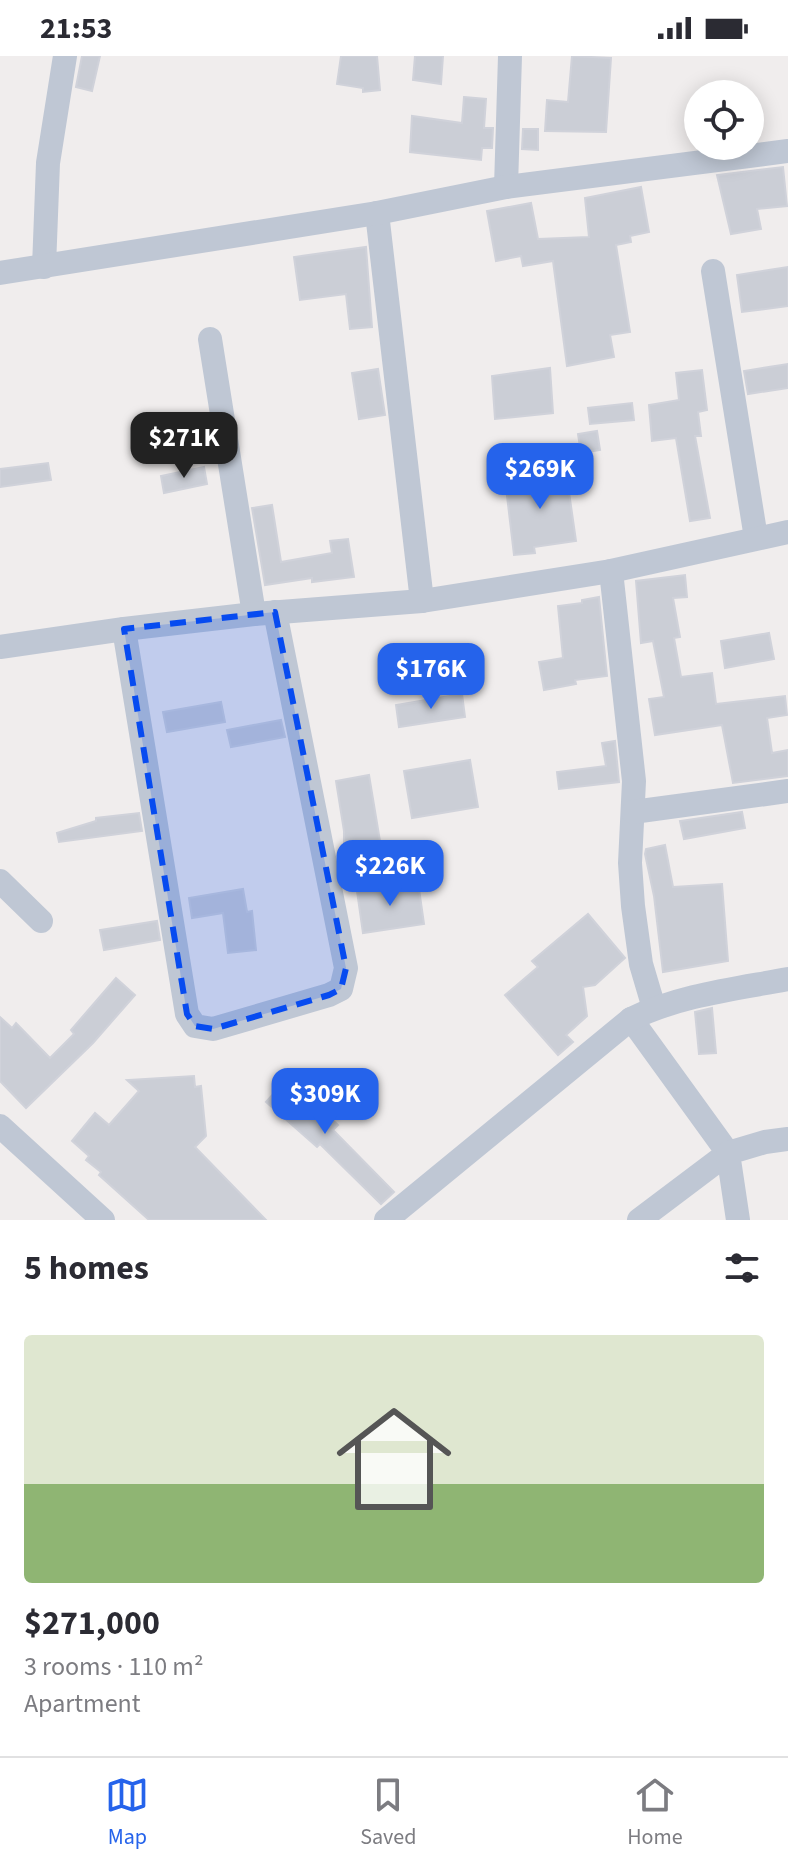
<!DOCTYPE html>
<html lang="en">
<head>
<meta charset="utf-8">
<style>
  body { margin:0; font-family:"Source Sans 3",sans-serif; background:#f2f2f3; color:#2b2b33; height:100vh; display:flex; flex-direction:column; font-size:30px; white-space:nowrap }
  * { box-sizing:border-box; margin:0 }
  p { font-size:26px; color:#7c7c81 }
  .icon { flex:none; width:44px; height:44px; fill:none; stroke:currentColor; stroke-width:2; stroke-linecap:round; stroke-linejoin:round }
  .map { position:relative; height:1164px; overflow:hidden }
  .drawer { display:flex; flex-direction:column; background:#fff; flex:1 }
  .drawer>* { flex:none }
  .buttons { position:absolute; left:684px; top:24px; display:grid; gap:16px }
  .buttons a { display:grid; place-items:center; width:80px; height:80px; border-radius:50%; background:#fff; box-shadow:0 4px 20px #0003; font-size:40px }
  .price { position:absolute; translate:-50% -68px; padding:0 18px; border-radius:16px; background:#2563eb; color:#fff; font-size:26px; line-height:52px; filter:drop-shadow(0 2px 4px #0008) }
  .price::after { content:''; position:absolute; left:50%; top:48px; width:24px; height:18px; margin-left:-12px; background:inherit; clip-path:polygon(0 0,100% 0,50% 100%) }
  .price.selected { background:#222; color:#fff }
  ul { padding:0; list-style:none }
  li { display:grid; align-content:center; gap:16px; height:424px; padding:0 24px }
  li+li { border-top:2px solid #e1e1e2 }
  li span { display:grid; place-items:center; height:248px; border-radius:8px; color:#555 }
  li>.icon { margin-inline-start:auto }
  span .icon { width:144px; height:144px; fill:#fffc; stroke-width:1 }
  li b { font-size:34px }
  h2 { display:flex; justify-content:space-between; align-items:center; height:96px; padding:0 24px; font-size:34px }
  .status { display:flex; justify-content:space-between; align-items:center; height:56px; padding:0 40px; background:#fff; direction:ltr }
  .status svg { height:22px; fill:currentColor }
  .tabs { display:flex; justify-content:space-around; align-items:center; height:112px; border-top:2px solid #e1e1e2; background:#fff; font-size:22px; color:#7c7c81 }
  .tabs a { display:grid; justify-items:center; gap:4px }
  .tabs .selected { color:#2563eb }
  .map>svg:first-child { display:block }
  .building { fill:#cbced6; stroke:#d0d2da; stroke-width:2 }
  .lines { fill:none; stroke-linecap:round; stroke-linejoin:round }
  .minor { stroke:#bfc7d4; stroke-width:24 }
  .marked { fill:#074bf0; fill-opacity:0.2; stroke:#074bf0; stroke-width:6; stroke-dasharray:16 10; stroke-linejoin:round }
</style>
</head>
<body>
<div class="status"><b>21:53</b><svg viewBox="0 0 49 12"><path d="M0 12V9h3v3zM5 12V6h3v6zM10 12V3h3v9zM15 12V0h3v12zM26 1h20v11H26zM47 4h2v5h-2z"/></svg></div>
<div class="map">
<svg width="788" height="1164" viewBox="0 0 788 1164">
  <rect width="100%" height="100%" fill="#f0eded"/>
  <g class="building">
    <path d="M 82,0 L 100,0 L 92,35 L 76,31 Z"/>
    <path d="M 341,0 L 377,0 L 380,34 L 363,36 L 363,32 L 337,28 Z"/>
    <path d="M 415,0 L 443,0 L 441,28 L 413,24 Z"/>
    <path d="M 572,0 L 611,2 L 606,76 L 545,75 L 547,44 L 568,46 Z"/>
    <path d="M 464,41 L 486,43 L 484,72 L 493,72 L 492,92 L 482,92 L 481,104 L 410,96 L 412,60 L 462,67 Z"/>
    <path d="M 523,73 L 538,73 L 538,94 L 522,93 Z"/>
    <path d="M 783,111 L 787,150 L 757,153 L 761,173 L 731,178 L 717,119 Z"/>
    <path d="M 641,131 L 649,176 L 630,180 L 631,186 L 616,189 L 630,276 L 610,279 L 614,301 L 567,310 L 553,205 L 523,210 L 521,200 L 496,205 L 487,155 L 531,147 L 538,183 L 589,181 L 585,142 Z"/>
    <path d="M 366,191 L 372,271 L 350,273 L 346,238 L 300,244 L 294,201 Z"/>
    <path d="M 788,211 L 788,250 L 742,256 L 737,219 Z"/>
    <path d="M 788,308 L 788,332 L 748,338 L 744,315 Z"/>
    <path d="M 550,312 L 553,357 L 495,363 L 492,320 Z"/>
    <path d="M 378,313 L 385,359 L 359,363 L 352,317 Z"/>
    <path d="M 702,314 L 707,354 L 698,356 L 701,380 L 695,380 L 710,462 L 690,465 L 676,382 L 652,385 L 649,349 L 679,344 L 676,317 Z"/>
    <path d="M 632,347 L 634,364 L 590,368 L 588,352 Z"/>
    <path d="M 209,369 L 211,386 L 200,388 L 197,370 Z"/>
    <path d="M 597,375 L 600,394 L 581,397 L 578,378 Z"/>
    <path d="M 48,407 L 51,424 L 0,431 L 0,413 Z"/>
    <path d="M 204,411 L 207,428 L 164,437 L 161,420 Z"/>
    <path d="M 566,415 L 576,485 L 534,491 L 535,497 L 514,499 L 505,423 Z"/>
    <path d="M 272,449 L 281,506 L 332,497 L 330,485 L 348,483 L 354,521 L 312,526 L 312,522 L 265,529 L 252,452 Z"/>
    <path d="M 685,519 L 687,541 L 673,542 L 680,581 L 674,582 L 681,621 L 712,617 L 716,648 L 785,640 L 787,659 L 767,662 L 772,697 L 788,694 L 788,720 L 733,727 L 722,669 L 655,679 L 649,643 L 664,641 L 653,585 L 641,587 L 636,525 Z"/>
    <path d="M 599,541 L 607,620 L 575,624 L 576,628 L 544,634 L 539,606 L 563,602 L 558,550 L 582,547 L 582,544 Z"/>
    <path d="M 769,577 L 774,603 L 725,612 L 721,585 Z"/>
    <path d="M 462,638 L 465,661 L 399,671 L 396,649 Z"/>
    <path d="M 221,646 L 225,666 L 167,676 L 163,656 Z"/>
    <path d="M 281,664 L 285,681 L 231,691 L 227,674 Z"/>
    <path d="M 615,685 L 619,726 L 559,733 L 557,716 L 606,710 L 602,687 Z"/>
    <path d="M 470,704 L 478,751 L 412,762 L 404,715 Z"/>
    <path d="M 369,719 L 381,791 L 344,795 L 344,775 L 336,725 Z"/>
    <path d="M 742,756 L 745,772 L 684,783 L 680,765 Z"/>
    <path d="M 139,757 L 142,775 L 59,786 L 57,777 L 96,765 L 96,762 Z"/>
    <path d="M 665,789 L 673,831 L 722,828 L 728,905 L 663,916 L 654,840 L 645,798 L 646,793 Z"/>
    <path d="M 418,826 L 424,868 L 363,877 L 357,835 Z"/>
    <path d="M 243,833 L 247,856 L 252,855 L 256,894 L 228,897 L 223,857 L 192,862 L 189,842 Z"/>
    <path d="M 588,858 L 625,902 L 595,929 L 583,931 L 587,960 L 566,979 L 573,986 L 558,999 L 505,939 L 538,911 L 532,905 Z"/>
    <path d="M 157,865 L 160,884 L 104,894 L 100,874 Z"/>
    <path d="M 116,922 L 135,939 L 93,987 L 26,1052 L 0,1025 L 0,961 L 12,972 L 16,967 L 50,1002 L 74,978 L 71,974 Z"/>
    <path d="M 712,952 L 716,997 L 699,998 L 695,956 Z"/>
    <path d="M 194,1020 L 195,1031 L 201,1030 L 206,1080 L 195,1091 L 266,1164 L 149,1164 L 99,1119 L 101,1116 L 86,1104 L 89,1100 L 72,1085 L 95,1057 L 109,1069 L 139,1035 L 127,1024 Z"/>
    <path d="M 287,1023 L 338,1069 L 333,1074 L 394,1136 L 381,1148 L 320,1088 L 317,1091 L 266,1046 Z"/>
  </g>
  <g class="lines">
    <g class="minor">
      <path d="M 506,131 L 510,0"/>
      <path d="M 377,157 L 422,545"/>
      <path d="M 44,211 L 48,107 L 65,0"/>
      <path d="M 713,215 L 756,482"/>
      <path d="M 0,217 L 377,157 L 506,131 L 788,95"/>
      <path d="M 210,283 L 254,558"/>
      <path d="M 611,515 L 634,725 L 630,807 L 633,850 L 641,908 L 654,952"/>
      <path d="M 124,573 L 187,958 L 195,970 L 213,973 L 329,939 L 341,933 L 346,912 L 275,556"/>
      <path d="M 0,591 L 124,573 L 254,558 L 422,545 L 611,515 L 788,476"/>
      <path d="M 633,756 L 788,735"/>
      <path d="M 0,825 L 41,865"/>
      <path d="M 631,963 L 728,1097 L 639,1164"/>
      <path d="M 0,1070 L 103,1164"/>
      <path d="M 386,1164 L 631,963 C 680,939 735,933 788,923"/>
      <path d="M 738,1164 L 728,1097 L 765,1086 L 788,1083"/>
    </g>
  </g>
  <path class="marked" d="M 275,556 L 346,912 L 341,933 L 329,939 L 213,973 L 195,970 L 187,958 L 124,573 Z"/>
</svg>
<div class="buttons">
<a><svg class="icon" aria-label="locate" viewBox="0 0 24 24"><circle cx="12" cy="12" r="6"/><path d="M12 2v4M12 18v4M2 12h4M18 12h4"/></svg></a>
</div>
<b class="price selected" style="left:184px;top:424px">$271K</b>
<b class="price" style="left:540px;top:455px">$269K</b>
<b class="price" style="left:431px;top:655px">$176K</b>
<b class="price" style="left:390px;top:852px">$226K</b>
<b class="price" style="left:325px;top:1080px">$309K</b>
</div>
<section class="drawer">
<h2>5 homes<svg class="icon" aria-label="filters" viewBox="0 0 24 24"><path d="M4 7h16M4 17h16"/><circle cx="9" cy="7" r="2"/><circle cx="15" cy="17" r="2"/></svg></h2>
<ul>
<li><span style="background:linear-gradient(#dfe7d0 60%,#8fb573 0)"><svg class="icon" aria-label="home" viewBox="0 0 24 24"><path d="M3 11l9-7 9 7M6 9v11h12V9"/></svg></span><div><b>$271,000</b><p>3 rooms · 110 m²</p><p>Apartment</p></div></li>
</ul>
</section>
<nav class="tabs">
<a class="selected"><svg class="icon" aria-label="map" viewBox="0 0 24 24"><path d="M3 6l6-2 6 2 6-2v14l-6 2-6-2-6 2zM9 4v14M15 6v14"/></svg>Map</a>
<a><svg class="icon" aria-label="saved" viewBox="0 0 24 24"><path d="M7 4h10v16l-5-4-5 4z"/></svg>Saved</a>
<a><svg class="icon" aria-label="home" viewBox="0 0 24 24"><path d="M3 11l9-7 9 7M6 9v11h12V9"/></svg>Home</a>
</nav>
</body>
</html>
